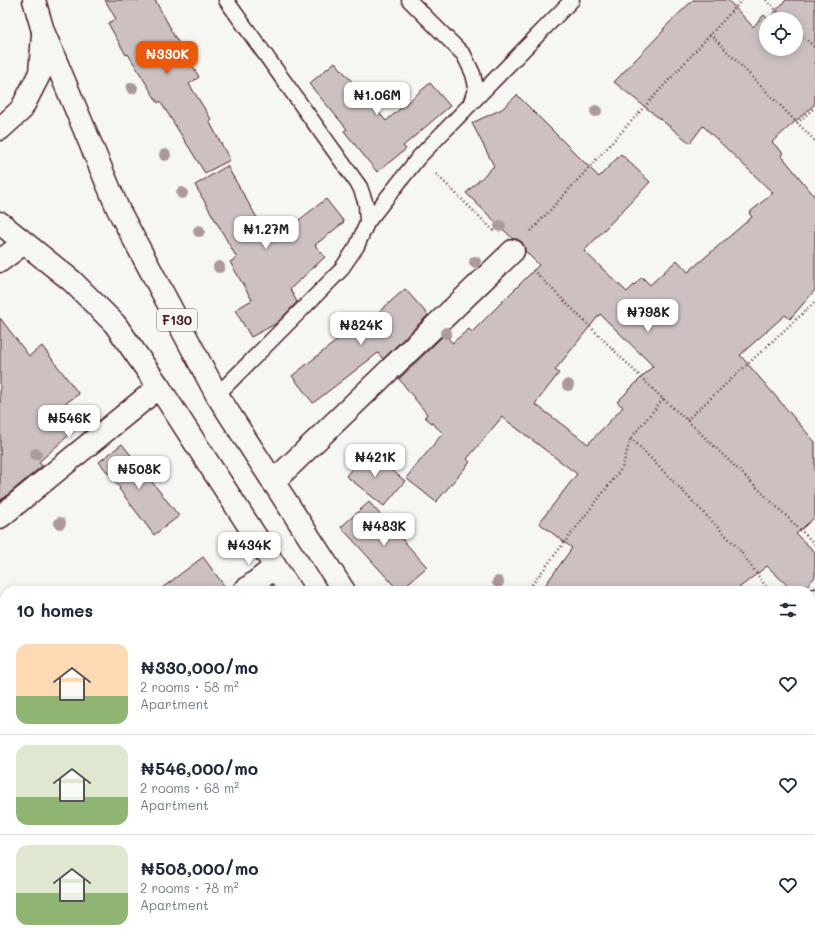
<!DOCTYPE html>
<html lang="en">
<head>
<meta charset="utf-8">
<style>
  body { margin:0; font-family:Mali,sans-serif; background:#f2f2f3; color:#1f2937; height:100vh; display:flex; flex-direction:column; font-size:15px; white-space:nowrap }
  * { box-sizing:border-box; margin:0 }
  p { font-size:13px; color:#747a83 }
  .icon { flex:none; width:22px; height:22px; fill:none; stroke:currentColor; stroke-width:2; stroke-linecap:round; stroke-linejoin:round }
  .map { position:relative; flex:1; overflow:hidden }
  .sheet { position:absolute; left:0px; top:586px; width:815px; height:356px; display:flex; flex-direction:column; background:#fff; border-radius:16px 16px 0 0; box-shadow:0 2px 10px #0003 }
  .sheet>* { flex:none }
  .buttons { position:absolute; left:759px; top:12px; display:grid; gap:8px }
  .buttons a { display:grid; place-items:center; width:44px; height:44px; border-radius:50%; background:#fff; box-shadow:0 2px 10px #0003; font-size:20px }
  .price { position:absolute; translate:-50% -34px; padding:0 9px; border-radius:8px; background:#fff; color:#222; font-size:13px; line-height:26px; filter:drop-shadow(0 1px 2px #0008) }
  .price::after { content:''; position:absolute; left:50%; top:24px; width:12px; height:9px; margin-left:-6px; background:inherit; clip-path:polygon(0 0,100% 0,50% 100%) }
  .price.on { background:#ea580c; color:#fff }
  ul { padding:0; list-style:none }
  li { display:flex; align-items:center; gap:12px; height:100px; padding:0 16px }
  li+li { border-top:1px solid #e0e1e3 }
  li span { display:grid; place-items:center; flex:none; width:112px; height:80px; border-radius:12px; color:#555 }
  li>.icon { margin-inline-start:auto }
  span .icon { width:48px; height:48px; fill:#fffc; stroke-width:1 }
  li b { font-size:17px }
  h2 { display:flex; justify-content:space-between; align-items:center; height:48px; padding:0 16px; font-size:17px }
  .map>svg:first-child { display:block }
  .building { fill:#ccc1c0; stroke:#4a1f2b; fill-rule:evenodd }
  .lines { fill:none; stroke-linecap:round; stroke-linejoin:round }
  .service-casing { stroke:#4a1f2b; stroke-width:17 }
  .minor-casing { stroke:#4a1f2b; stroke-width:25 }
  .primary-casing { stroke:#4a1f2b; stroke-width:25 }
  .path { stroke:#4a1f2b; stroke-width:2.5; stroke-dasharray:1 3; stroke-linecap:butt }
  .service { stroke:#f6f6f2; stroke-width:14 }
  .minor { stroke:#f6f6f2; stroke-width:22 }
  .primary { stroke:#f6f6f2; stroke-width:22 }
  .tree { fill:#ac999c }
  .labels { text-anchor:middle; stroke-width:3.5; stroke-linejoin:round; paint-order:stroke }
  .shield { fill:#f6f6f2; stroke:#7e6067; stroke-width:1 }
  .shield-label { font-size:13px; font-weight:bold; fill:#4a1f2b }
</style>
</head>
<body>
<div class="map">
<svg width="815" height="942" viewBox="0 0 815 942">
  <rect width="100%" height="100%" fill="#f6f6f2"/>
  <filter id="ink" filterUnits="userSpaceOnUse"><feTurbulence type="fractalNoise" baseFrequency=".025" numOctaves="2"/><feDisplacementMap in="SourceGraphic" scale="8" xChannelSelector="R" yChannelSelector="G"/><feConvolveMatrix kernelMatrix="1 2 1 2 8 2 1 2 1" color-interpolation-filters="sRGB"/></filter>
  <g filter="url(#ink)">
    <g class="building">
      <path d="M 105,0 L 155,0 L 171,29 L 170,29 L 199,77 L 189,84 L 211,119 L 209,121 L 230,160 L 205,173 L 160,101 L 158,103 L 128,54 L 126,55 L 108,23 L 116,19 Z"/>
      <path d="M 693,0 L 728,0 L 753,27 L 764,15 L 768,19 L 766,19 L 766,49 L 796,49 L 796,19 L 768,19 L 786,0 L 815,0 L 815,104 L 772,142 L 783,153 L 781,155 L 815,197 L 815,290 L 790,319 L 785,315 L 740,355 L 815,442 L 815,517 L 796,534 L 815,552 L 815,577 L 802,591 L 793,591 L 767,566 L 735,591 L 541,591 L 572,548 L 539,523 L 577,474 L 502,417 L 467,459 L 470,462 L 436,502 L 406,478 L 443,433 L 425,417 L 427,414 L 399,379 L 445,334 L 452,343 L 469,329 L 472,332 L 539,265 L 525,251 L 525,248 L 522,242 L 517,239 L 513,239 L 466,193 L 494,166 L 472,123 L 502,109 L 517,95 L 599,177 L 621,154 L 650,182 L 584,251 L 627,292 L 642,277 L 650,285 L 677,260 L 688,272 L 752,217 L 749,213 L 773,193 L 703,126 L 690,143 L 614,82 L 664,30 L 663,29 ZM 600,314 L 653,366 L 617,402 L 623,407 L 588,444 L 535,404 L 559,373 L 555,370 Z"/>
      <path d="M 335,62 L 386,121 L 430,83 L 450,106 L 403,146 L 406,149 L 377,172 L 344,131 L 347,129 L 309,84 Z"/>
      <path d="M 227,166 L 271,242 L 326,199 L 344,222 L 315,245 L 325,257 L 290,289 L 297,302 L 277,323 L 251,337 L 235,310 L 252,300 L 230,262 L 237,258 L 195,185 Z"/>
      <path d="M 405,289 L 428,315 L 383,359 L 378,353 L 313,403 L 292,376 L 354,327 L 357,331 Z"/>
      <path d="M 0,318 L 29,356 L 42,346 L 79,394 L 63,405 L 80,425 L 39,462 L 42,466 L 0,501 Z"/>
      <path d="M 122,444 L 179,516 L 154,535 L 119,489 L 120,488 L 99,462 Z"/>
      <path d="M 367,450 L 405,481 L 384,506 L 346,476 Z"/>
      <path d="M 369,502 L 427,567 L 399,591 L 341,527 Z"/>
      <path d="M 203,557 L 228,591 L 158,591 Z"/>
    </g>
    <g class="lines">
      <g class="service-casing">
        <g id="service">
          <path d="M 226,0 L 360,187 L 366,204 L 367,223"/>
          <path d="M 409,0 L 464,55 L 473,74 L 476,87 L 471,102"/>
          <path d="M 217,395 L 340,271 L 357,246 L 367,223 L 419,157 L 572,0"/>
        </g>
      </g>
      <g class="minor-casing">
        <g id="minor">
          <path d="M 0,261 L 24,243"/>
          <path d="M 273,482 L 513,251"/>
          <path d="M 0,517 L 159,387"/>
          <path d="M 244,591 L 275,567"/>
          <path d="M 810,604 L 815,600"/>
          <path d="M 810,634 L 815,637"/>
          <path d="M 0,784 L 5,780"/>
          <path d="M 443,942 L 446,937"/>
        </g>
      </g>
      <g class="primary-casing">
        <g id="primary">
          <path d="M 34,0 L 43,31 L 118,209 L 217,395 L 344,591"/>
          <path d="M 0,129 L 21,110 L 40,73 L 43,34"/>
          <path d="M 0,223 L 72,281 L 115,324 L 159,387 L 291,591"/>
          <path d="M 521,937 L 524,942"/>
          <path d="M 573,937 L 577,942"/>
        </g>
      </g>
      <g class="path">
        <path d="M 766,0 L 785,19"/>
        <path d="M 796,29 L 815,48"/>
        <path d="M 710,34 L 815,141"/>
        <path d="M 797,123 L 815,107"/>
        <path d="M 436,174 L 494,231"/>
        <path d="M 531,231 L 742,0"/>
        <path d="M 533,270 L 663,399 L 687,420 L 815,544"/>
        <path d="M 687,420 L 815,302"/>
        <path d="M 631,438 L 739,549 L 769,591"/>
        <path d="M 527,591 L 622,468 L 631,438 L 663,399"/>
        <path d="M 810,865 L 815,861"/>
        <path d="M 810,936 L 815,942"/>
        <path d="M 672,942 L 682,937"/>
      </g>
      <use href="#service" class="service"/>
      <use href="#minor" class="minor"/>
      <use href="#primary" class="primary"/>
    </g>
    <g class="tree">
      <circle cx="132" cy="88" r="6"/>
      <circle cx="596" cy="111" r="6"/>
      <circle cx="165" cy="155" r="6"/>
      <circle cx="182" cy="193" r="6"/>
      <circle cx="500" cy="226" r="6"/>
      <circle cx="199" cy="231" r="6"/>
      <circle cx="475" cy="262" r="6"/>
      <circle cx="219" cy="267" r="6"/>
      <circle cx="446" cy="333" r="6"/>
      <circle cx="568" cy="385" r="6"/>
      <circle cx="36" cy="454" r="6"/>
      <circle cx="60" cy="523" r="6"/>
      <circle cx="498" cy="582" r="6"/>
    </g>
  </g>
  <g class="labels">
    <rect class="shield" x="157" y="309" width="40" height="22" rx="3"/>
    <g class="shield-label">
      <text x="177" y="325">F130</text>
    </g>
  </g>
</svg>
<div class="buttons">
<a><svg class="icon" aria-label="locate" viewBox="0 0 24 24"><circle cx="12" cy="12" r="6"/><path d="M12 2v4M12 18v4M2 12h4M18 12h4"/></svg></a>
</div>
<b class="price on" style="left:167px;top:75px">₦330K</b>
<b class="price" style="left:377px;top:116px">₦1.06M</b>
<b class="price" style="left:266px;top:250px">₦1.27M</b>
<b class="price" style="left:648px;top:333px">₦798K</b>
<b class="price" style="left:361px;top:346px">₦824K</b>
<b class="price" style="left:69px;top:439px">₦546K</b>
<b class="price" style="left:375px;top:478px">₦421K</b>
<b class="price" style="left:139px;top:490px">₦508K</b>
<b class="price" style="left:384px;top:547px">₦483K</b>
<b class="price" style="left:249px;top:566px">₦434K</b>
<section class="sheet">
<h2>10 homes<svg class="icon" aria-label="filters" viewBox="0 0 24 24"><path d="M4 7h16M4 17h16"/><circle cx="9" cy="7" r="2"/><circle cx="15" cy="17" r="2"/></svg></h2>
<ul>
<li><span style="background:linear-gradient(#ffd9b3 65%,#8fb573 0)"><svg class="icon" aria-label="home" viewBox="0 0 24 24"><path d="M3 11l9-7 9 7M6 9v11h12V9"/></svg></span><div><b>₦330,000/mo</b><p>2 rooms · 58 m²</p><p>Apartment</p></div><svg class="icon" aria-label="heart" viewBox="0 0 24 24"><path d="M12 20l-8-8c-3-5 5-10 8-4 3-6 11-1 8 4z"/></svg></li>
<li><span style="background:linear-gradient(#dfe7d0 65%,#8fb573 0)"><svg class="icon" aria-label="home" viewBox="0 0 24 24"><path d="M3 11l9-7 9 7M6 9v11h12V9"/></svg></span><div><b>₦546,000/mo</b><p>2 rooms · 68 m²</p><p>Apartment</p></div><svg class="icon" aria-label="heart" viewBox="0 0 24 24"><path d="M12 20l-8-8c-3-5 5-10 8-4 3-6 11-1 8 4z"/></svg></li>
<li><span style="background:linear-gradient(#dfe7d0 60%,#8fb573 0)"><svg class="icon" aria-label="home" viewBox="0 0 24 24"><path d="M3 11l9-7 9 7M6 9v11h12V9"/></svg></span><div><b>₦508,000/mo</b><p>2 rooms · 78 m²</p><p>Apartment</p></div><svg class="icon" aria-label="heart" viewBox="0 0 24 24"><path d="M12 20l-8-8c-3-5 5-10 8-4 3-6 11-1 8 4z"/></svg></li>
</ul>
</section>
</div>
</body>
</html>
